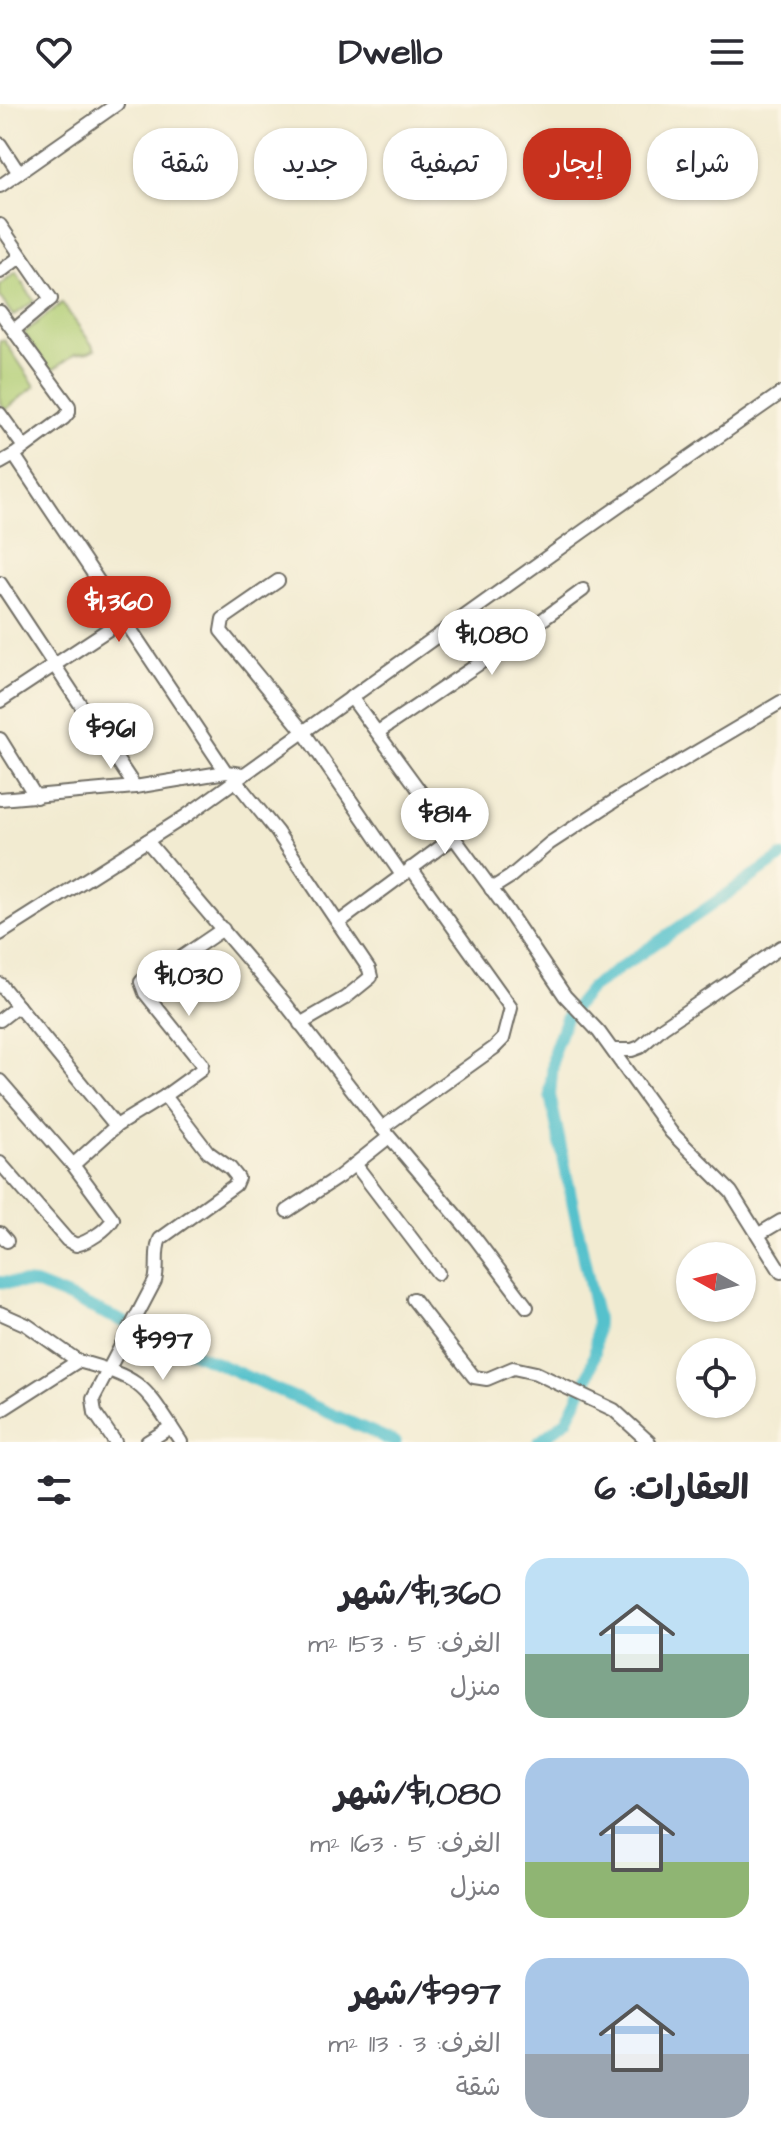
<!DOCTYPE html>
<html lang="ar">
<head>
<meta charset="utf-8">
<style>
  body { margin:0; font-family:"Architects Daughter","Playpen Sans Arabic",sans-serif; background:#f2f2f3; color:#2b2b33; direction:rtl; height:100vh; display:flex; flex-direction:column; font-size:30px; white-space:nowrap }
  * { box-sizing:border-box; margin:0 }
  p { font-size:26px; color:#7c7c81 }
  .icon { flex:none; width:44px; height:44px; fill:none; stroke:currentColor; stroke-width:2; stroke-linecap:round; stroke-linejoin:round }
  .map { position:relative; height:1338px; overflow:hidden; direction:ltr }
  .panel { display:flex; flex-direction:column; background:#fff; flex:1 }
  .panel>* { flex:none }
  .guide { position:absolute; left:24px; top:24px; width:734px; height:72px; direction:rtl; display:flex; gap:16px }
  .needle { width:52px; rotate:278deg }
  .buttons { position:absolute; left:676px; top:1138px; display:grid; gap:16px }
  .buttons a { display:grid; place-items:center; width:80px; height:80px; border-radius:50%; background:#fff; box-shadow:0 2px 6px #0004; font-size:40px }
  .price { position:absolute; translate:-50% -68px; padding:0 18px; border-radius:28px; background:#fff; color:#222; font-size:26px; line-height:52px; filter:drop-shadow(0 2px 4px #0008) }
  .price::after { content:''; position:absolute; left:50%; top:48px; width:24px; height:18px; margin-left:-12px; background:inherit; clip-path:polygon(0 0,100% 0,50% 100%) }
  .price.active { background:#c8321e; color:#fff }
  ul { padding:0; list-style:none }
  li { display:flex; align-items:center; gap:24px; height:200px; padding:0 32px }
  li span { display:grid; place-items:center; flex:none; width:224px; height:160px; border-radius:24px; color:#555 }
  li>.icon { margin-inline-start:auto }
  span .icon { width:96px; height:96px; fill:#fffc; stroke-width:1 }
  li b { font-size:34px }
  h2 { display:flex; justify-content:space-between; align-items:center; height:96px; padding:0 32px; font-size:34px }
  .tag { padding:0 28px; border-radius:32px; background:#fff; box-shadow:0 2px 6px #0004; font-size:28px; line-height:72px }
  .tag.active { background:#c8321e; color:#fff }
  header { display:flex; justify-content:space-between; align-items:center; height:104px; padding:0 32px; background:#fff; font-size:36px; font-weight:700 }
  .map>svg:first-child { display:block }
  .green { fill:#b1cd74; stroke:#6e7c50; stroke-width:2 }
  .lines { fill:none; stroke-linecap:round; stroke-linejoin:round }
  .canal { stroke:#54c1cc; stroke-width:12 }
  .minor-casing { stroke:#716e65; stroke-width:16 }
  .minor { stroke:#fff; stroke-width:12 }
</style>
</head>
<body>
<header><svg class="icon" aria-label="menu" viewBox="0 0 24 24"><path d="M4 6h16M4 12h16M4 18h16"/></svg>Dwello<svg class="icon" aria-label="heart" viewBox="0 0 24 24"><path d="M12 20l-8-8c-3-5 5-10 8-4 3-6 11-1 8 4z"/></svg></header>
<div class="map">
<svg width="781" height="1338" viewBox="0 0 781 1338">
  <rect width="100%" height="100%" fill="#fcf5e5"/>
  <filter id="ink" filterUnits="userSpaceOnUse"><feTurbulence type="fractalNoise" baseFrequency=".0125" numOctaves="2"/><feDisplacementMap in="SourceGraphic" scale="16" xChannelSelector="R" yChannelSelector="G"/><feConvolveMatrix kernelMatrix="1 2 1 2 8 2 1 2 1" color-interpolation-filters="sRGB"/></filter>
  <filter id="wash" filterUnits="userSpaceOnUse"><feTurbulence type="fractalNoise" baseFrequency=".006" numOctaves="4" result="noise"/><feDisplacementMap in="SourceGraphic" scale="32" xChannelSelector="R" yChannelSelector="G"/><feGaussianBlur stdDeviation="1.8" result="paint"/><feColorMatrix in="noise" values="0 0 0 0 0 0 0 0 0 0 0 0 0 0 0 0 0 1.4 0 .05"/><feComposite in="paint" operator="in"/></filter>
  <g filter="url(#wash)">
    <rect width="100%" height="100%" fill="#f2ebd1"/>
    <g class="green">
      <path d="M 16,169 L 34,197 L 13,212 L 0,193 L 0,181 Z"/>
      <path d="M 62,199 L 95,245 L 89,248 L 75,250 L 51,267 L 24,229 Z"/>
      <path d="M 4,236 L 35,282 L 5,306 L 0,299 L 0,237 Z"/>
    </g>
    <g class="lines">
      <g class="canal">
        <path d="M 0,1178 L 35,1180 L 63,1191 L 395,1338"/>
        <path d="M 539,1338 L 567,1316 L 589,1271 L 595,1248 L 597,1216 L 550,991 L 554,947 L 566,914 L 591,884 L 781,753"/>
      </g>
    </g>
  </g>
  <g filter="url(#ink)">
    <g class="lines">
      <g class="minor-casing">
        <g id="minor">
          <path d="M 0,40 L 19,69"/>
          <path d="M 0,82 L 117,0"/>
          <path d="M 0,121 L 51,195 L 14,226"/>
          <path d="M 0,168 L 20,153"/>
          <path d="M 0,208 L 69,302 L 69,308 L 64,314 L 14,351"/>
          <path d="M 0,310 L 24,343"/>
          <path d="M 0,359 L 14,351 L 226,668 L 243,670"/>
          <path d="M 278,477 L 223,515 L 221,527 L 303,627 L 402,771"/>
          <path d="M 0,479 L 135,683"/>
          <path d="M 351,593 L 507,806 L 565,892 L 599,928 L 671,1028 L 731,1088 L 781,1168"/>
          <path d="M 0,597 L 124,515"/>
          <path d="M 378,628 L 523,530 L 583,486"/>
          <path d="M 0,635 L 36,693"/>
          <path d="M 235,676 L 277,728 L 338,819 L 454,733"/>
          <path d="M 0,695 L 135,683 L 226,668"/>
          <path d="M 147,737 L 284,898 L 382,1024 L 494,944 L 503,935 L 511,904 L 411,764"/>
          <path d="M 491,785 L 510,773 L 550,739 L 622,692 L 781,598"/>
          <path d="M 0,830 L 186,712 L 585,426 L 781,289"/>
          <path d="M 0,880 L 116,1022 L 165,992 L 208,1048 L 230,1064 L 238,1074 L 235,1081 L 160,1135 C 154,1148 159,1162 155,1177 L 93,1295 L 95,1309 L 115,1338"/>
          <path d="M 0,916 L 18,902"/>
          <path d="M 300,920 L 345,894 L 371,873 L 369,865 L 338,819"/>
          <path d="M 613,946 L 632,946 L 640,943 L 663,923 L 781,843"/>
          <path d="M 0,977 L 73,1061"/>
          <path d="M 165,992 L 201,966 L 202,960 L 145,889 L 141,878 L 147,872 L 176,857 L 223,825"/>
          <path d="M 382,1024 L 475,1134 L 527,1203"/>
          <path d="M 0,1059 L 67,1136 L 76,1141 C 88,1138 107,1126 113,1115 L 73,1061 L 116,1022"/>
          <path d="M 355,1060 L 438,1169"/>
          <path d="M 287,1107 L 340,1072 L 389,1033"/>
          <path d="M 0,1129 L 7,1137"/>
          <path d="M 759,1130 L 781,1117"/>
          <path d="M 413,1195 L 474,1273 L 487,1275 L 513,1264 L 536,1269 L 614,1306 L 649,1338"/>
          <path d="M 0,1209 L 27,1221 L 78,1257"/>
          <path d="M 0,1307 L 78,1257 C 145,1275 144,1282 181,1338"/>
          <path d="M 147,1338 L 171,1323"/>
        </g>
      </g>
      <use href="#minor" class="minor"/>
    </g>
  </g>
</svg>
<div class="buttons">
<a><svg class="needle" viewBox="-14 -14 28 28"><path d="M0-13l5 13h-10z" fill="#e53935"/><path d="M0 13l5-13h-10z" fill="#7c7c81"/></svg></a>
<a><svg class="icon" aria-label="locate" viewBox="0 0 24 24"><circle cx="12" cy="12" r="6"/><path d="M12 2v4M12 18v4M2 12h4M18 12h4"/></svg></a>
</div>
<b class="price active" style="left:119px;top:540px">$1,360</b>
<b class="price" style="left:492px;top:573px">$1,080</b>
<b class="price" style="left:111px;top:667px">$961</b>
<b class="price" style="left:445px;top:752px">$814</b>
<b class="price" style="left:189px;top:914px">$1,030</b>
<b class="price" style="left:163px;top:1278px">$997</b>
<div class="guide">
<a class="tag">شراء</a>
<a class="tag active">إيجار</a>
<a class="tag">تصفية</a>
<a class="tag">جديد</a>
<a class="tag">شقة</a>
</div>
</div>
<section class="panel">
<h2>العقارات: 6<svg class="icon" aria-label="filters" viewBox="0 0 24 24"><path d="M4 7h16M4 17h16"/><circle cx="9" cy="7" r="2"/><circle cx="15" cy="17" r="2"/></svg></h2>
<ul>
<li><span style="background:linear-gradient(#bfe0f5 60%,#7fa58c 0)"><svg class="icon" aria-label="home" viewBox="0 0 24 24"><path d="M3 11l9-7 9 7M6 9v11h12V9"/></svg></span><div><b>$1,360/شهر</b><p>الغرف: 5 · 153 m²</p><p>منزل</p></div></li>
<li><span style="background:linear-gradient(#a9c7e8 65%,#8fb573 0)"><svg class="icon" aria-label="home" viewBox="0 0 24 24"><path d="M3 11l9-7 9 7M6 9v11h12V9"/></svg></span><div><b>$1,080/شهر</b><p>الغرف: 5 · 163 m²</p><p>منزل</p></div></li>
<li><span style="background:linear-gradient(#a9c7e8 60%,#9aa5b1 0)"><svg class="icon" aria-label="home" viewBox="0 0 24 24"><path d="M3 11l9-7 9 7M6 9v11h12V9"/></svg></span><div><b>$997/شهر</b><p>الغرف: 3 · 113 m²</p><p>شقة</p></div></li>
</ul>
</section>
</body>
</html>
